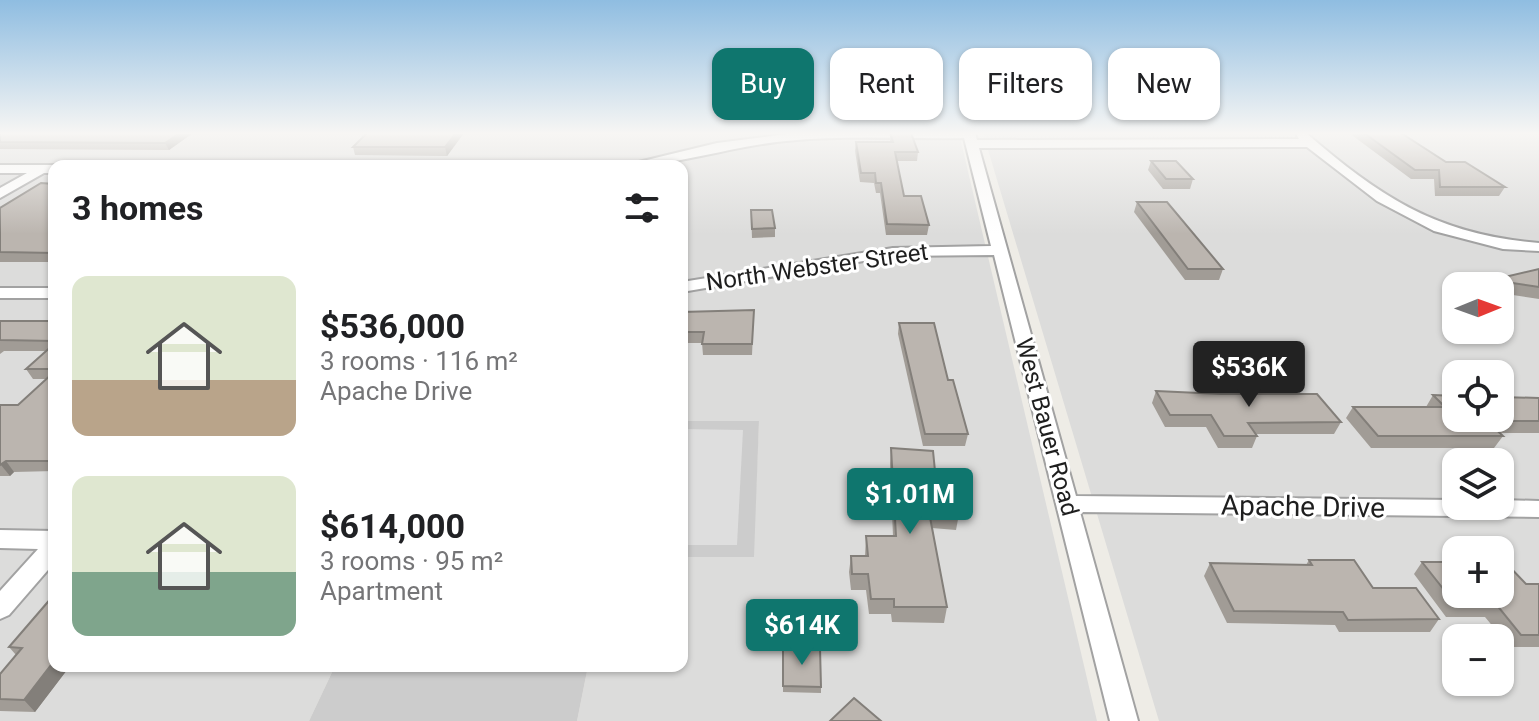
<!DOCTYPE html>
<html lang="en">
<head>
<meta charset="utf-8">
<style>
  body { margin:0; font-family:Roboto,sans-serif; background:#f2f2f2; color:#202124; height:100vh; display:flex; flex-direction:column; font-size:30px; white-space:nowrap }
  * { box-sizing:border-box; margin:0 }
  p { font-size:26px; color:#757577 }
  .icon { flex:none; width:44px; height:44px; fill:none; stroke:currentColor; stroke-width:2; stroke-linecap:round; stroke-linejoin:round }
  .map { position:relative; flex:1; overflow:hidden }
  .drawer { position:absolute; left:48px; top:160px; width:640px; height:512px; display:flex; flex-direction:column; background:#fff; border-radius:16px; box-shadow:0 2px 6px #0004 }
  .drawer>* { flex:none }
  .hud { position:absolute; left:712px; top:48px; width:706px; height:72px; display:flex; gap:16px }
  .needle { width:52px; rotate:89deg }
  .tools { position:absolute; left:1442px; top:272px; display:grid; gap:16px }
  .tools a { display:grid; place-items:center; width:72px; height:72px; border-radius:16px; background:#fff; box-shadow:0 2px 6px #0004; font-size:40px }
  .price { position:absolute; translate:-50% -68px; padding:0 18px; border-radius:8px; background:#0f766e; color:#fff; font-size:26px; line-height:52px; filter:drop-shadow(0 2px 4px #0008) }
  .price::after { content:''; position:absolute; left:50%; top:48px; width:24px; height:18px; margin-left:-12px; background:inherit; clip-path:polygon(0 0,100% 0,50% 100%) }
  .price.on { background:#222; color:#fff }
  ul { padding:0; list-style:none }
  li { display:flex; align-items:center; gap:24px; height:200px; padding:0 24px }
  li span { display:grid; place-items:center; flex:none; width:224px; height:160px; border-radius:16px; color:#555 }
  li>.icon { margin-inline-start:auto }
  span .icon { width:96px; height:96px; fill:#fffc; stroke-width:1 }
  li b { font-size:34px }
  h2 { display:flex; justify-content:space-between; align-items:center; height:96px; padding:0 24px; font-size:34px }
  .chip { padding:0 28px; border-radius:16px; background:#fff; box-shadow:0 2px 6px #0004; font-size:28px; line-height:72px }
  .chip.on { background:#0f766e; color:#fff }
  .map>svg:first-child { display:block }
  .residential { fill:#dcdcdb; fill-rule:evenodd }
  .religious { fill:#ccc }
  .parking { fill:#dedede }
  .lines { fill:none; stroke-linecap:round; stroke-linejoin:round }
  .street-casing { stroke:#a2a2a2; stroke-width:4 }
  .street { fill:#fff; fill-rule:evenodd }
  .wall { fill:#a19c96 }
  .shaded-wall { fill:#837f7a }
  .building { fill:#bbb5af; stroke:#837f7a; stroke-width:2 }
  .labels { text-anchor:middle; stroke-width:6; stroke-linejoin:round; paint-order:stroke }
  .street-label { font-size:24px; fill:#1e1e1e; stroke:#fff }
  .near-street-label { font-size:28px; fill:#1e1e1e; stroke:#fff }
</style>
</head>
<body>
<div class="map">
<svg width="1539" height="721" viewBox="0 0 1539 721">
  <rect width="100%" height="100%" fill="#eeece6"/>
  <g class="residential">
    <path d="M 0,133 L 959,133 L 1097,721 L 577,721 L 588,666 L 682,666 L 682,557 L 753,557 L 759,421 L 682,421 L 682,166 L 54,166 L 54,666 L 335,666 L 309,721 L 0,721 Z"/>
    <path d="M 983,133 L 1539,133 L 1539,721 L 1159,721 ZM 1456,286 L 1500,286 L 1500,330 L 1456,330 ZM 1456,374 L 1500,374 L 1500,418 L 1456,418 ZM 1456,462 L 1500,462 L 1500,506 L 1456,506 ZM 1456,550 L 1500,550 L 1500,594 L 1456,594 ZM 1456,638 L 1500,638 L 1500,682 L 1456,682 Z"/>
  </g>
  <g class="religious">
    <path d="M 682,421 L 759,421 L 754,557 L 682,557 Z"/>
    <path d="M 335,666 L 588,666 L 577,721 L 309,721 Z"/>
  </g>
  <path class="parking" d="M 682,429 L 743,430 L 737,545 L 682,545 Z"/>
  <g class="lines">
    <g class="street-casing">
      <g id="street">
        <path d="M 975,133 L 977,140 L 1299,139 L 1296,133 L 1306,133 C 1381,198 1438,235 1539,243 L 1539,251 L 1503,249 L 1434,231 L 1377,201 L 1307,147 L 979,148 L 1076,496 L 1456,500 L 1456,506 L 1500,506 L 1500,500 L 1539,501 L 1539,517 L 1080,512 L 1138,721 L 1110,721 L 994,255 L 893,256 L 682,292 L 682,282 L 893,248 L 991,246 L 964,138 C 905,139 844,135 786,141 C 731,146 677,166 622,166 L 717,143 L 787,134 Z"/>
        <path d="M 0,165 L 54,165 L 57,166 L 54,166 L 54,173 L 44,173 L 0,198 L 0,188 L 27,173 L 0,173 Z"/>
        <rect x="0" y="288" width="54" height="10"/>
        <path d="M 0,530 L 54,531 L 54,563 L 9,615 L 0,619 L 0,591 L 38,549 L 0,548 Z"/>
      </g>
    </g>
    <use href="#street" class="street"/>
  </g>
  <g class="wall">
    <path d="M 0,133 L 193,133 L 169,150 L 0,149 Z"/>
    <path d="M 464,133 L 447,156 L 355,155 L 353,147 Z"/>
    <path d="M 890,133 L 918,152 L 917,161 L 897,161 L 904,196 L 929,225 L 927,235 L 886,235 L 880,193 L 876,193 L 874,183 L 860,182 L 855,151 L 856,142 L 890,142 Z"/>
    <path d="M 1349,133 L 1401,133 L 1446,162 L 1505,187 L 1499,196 L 1435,196 L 1434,179 L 1411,179 Z"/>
    <path d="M 1151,161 L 1193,179 L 1190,189 L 1163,189 L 1148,170 Z"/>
    <path d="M 54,184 L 54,262 L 0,262 L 0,208 Z"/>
    <path d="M 1137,202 L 1223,269 L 1219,280 L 1185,280 L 1134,212 Z"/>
    <path d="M 751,210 L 775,228 L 775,237 L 752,238 Z"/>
    <path d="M 1539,269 L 1539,299 L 1500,293 L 1500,286 L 1489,286 L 1492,280 Z"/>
    <path d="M 754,310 L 752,355 L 703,355 L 702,343 L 682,343 L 682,312 Z"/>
    <path d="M 0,321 L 54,321 L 54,471 L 14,472 L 10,476 L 0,476 L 0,405 L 18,405 L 46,379 L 33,379 L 26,369 L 47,351 L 4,351 L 0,354 Z"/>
    <path d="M 899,323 L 948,380 L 968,434 L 965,446 L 923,446 L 898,334 Z"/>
    <path d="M 1156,391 L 1341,422 L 1334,434 L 1256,434 L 1257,436 L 1252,448 L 1218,448 L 1206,427 L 1165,427 L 1152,403 Z"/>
    <path d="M 1433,395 L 1539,398 L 1539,433 L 1499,433 L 1503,436 L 1494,448 L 1371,448 L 1346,418 L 1353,407 L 1426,407 Z"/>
    <path d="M 891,448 L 936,481 L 959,514 L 956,530 L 932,528 L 947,607 L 944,623 L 892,622 L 891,614 L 869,614 L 866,590 L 851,590 L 849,572 L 851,556 L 865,556 L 866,536 L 893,536 L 890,464 Z"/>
    <path d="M 1309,560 L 1373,588 L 1439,619 L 1430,632 L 1339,632 L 1335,625 L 1227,623 L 1204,576 L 1210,563 L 1306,565 Z"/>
    <path d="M 1422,562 L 1526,584 L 1539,584 L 1539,647 L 1510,647 L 1485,617 L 1446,617 L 1414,574 Z"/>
    <path d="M 53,596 L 54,666 L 70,666 L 35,712 L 0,711 L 0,674 L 16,655 L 9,647 Z"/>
    <path d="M 783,647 L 821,687 L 821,693 L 783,692 Z"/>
    <path d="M 251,666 L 312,666 L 310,670 L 253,669 Z"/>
  </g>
  <g class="shaded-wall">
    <path d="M 180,133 L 193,133 L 169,150 L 165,143 Z"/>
    <path d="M 456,133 L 464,133 L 447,156 L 445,147 Z"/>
    <path d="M 6,461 L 14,472 L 10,476 L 1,465 Z"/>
    <path d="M 54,661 L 54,666 L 70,666 L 35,712 L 24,700 Z"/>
  </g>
  <g class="building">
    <path d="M 0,133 L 180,133 L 165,143 L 0,142 Z"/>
    <path d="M 367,133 L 456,133 L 445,147 L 353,147 Z"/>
    <path d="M 890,133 L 911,133 L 918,152 L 895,152 L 904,196 L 921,196 L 929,225 L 887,224 L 881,183 L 876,183 L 875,173 L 861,173 L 856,142 L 893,142 Z"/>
    <path d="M 1364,133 L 1401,133 L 1446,162 L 1465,162 L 1505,187 L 1440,187 L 1439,170 L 1415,170 Z"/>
    <path d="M 1151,161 L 1176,161 L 1193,179 L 1166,179 Z"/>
    <path d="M 41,183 L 54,184 L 54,253 L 0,252 L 0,208 Z"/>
    <path d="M 1137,202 L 1167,202 L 1223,269 L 1188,269 Z"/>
    <path d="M 751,210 L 772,210 L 775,228 L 752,229 Z"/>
    <path d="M 1539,269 L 1539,287 L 1492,280 Z"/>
    <path d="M 754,310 L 752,344 L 702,344 L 704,332 L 682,332 L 682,312 Z"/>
    <path d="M 0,321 L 54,321 L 54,341 L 0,340 Z"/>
    <path d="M 899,323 L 934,323 L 948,380 L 953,380 L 968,434 L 925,434 Z"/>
    <path d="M 54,344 L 54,369 L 26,369 Z"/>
    <path d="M 54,372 L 54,399 L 51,402 L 54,402 L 54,461 L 6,461 L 0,465 L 0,405 L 18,405 Z"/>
    <path d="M 1156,391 L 1221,394 L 1317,394 L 1341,422 L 1248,423 L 1257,436 L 1224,436 L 1211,415 L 1170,415 Z"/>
    <path d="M 1433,395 L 1456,396 L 1456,418 L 1500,418 L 1500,397 L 1539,398 L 1539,421 L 1487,421 L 1503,436 L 1378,436 L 1353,407 L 1445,407 Z"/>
    <path d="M 891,448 L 933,451 L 936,481 L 954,482 L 959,514 L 929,512 L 947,607 L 894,607 L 894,599 L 871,599 L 868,574 L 852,574 L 851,556 L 868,556 L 866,536 L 896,536 Z"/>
    <path d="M 1309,560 L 1354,560 L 1373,588 L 1416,588 L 1439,619 L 1348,620 L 1343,612 L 1234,611 L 1210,563 L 1312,565 Z"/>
    <path d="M 1422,562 L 1456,562 L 1456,594 L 1500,594 L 1500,562 L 1505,562 L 1526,584 L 1539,584 L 1539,635 L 1521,635 L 1496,604 L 1456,605 Z"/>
    <path d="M 53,596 L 54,661 L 24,700 L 0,699 L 0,674 L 22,648 L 9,647 Z"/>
    <path d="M 783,647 L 820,648 L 821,687 L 783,686 Z"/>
    <path d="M 854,698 L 881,721 L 830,721 Z"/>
  </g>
  <linearGradient id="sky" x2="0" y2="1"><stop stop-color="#8fbde1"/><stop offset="0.57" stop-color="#f7f6f4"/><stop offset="1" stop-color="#f7f6f4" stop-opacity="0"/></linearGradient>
  <rect width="1539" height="234" fill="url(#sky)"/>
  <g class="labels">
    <g class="street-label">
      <text transform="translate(817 267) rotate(-8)" y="8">North Webster Street</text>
      <text transform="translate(1047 427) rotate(75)" y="8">West Bauer Road</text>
    </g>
    <g class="near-street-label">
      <text transform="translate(1303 506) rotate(1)" y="10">Apache Drive</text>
    </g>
  </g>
</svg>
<div class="tools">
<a><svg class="needle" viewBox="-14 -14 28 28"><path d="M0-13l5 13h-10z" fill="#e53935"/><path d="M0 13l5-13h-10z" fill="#757577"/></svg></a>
<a><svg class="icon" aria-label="locate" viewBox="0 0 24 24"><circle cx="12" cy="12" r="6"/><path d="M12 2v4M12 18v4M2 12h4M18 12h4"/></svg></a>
<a><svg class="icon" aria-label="layers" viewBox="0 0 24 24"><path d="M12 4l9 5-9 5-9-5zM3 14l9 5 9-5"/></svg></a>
<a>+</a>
<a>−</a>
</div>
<b class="price on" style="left:1249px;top:409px">$536K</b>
<b class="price" style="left:910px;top:536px">$1.01M</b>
<b class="price" style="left:802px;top:667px">$614K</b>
<div class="hud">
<a class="chip on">Buy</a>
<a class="chip">Rent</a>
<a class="chip">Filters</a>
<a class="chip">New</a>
</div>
<section class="drawer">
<h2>3 homes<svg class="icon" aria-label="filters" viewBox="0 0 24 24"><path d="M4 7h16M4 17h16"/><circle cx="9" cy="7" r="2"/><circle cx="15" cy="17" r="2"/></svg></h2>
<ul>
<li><span style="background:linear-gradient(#dfe7d0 65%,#b9a48a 0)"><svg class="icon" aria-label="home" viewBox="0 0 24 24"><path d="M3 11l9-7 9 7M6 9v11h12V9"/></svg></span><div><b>$536,000</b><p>3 rooms · 116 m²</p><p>Apache Drive</p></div></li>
<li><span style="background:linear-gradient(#dfe7d0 60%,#7fa58c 0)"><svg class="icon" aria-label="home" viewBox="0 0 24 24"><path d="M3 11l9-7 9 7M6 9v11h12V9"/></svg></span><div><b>$614,000</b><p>3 rooms · 95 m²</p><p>Apartment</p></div></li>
</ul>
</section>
</div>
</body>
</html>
